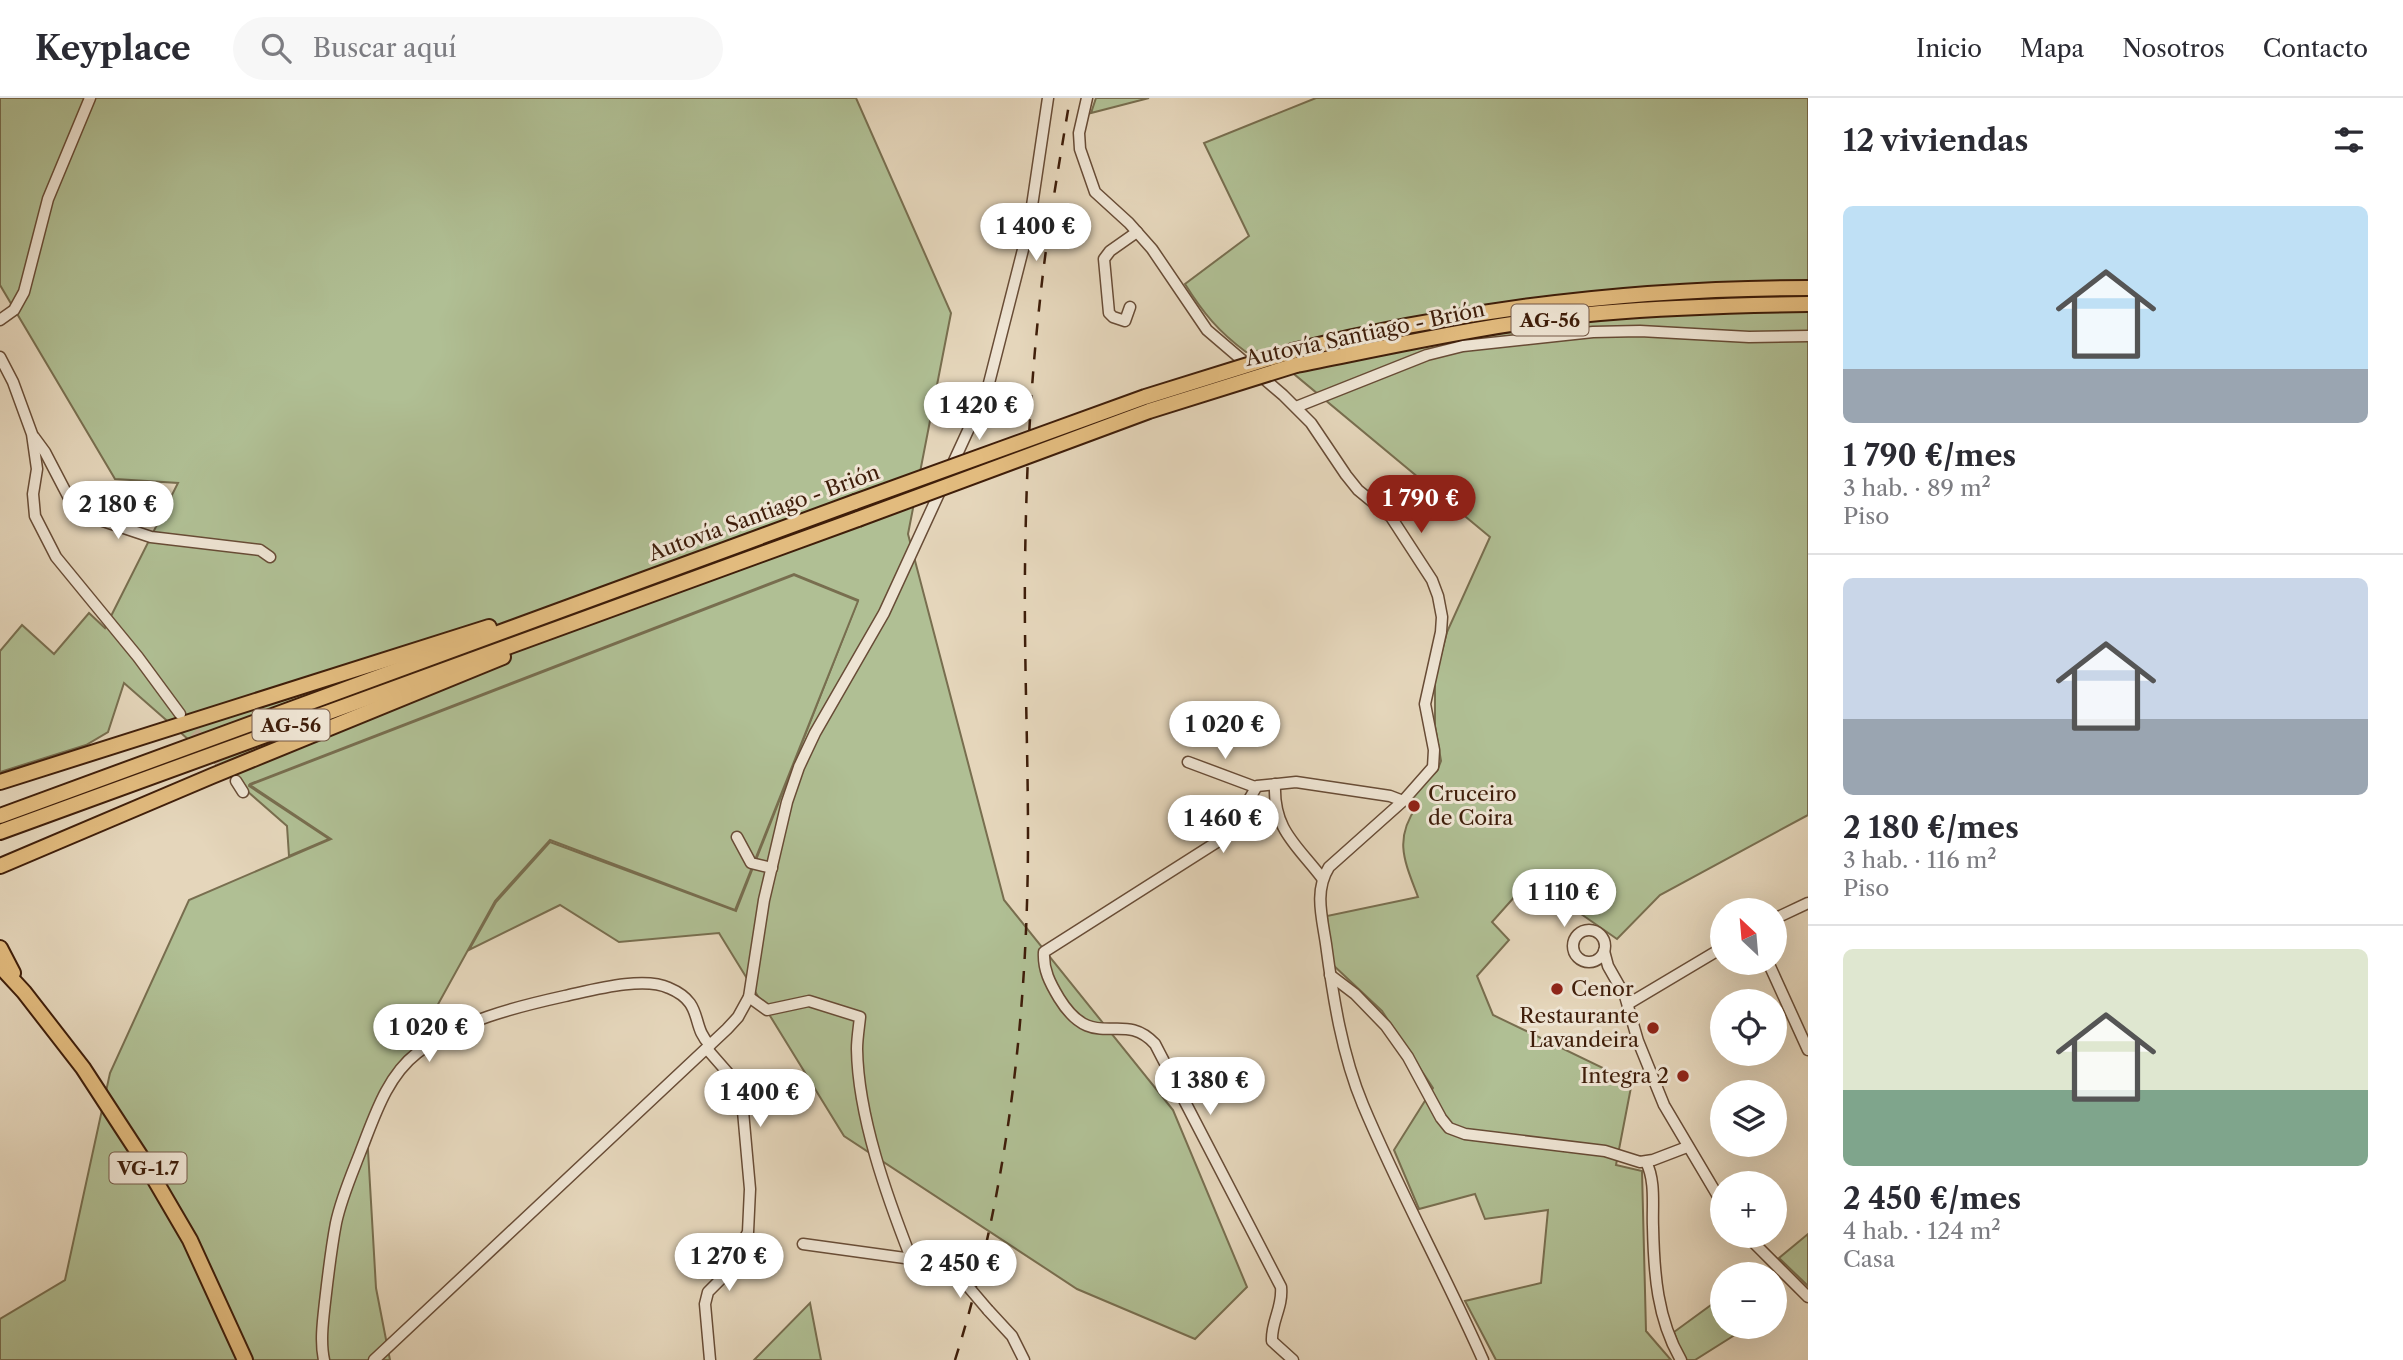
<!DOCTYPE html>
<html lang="es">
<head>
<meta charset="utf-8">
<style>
  body { margin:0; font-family:"Libre Caslon Text",serif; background:#f7f7f7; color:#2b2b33; height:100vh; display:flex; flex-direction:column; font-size:26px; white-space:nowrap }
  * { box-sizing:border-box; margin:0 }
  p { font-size:23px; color:#7c7c81 }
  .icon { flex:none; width:38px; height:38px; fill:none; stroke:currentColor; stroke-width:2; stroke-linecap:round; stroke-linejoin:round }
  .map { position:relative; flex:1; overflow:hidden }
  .details { display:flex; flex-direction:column; background:#fff; width:595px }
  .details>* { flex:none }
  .needle { width:46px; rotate:334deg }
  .buttons { position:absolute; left:1710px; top:800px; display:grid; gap:14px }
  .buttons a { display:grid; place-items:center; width:77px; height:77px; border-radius:50%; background:#fff; box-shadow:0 7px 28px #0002; font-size:35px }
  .price { position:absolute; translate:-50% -60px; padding:0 16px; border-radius:24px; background:#fff; color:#222; font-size:23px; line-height:46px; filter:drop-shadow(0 2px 4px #0008) }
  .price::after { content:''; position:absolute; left:50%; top:42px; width:21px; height:16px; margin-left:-10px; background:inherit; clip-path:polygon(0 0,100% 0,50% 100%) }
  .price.selected { background:#8f2418; color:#fff }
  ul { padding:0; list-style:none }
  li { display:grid; align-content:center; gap:14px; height:371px; padding:0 35px }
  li+li { border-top:2px solid #e1e1e2 }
  li span { display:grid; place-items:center; height:217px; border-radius:10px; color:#555 }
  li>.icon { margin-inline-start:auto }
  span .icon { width:126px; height:126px; fill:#fffc; stroke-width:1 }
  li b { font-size:30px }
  h2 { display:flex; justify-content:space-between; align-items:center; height:84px; padding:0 35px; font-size:30px }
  header { display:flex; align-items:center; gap:42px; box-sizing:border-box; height:98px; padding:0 35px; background:#fff; border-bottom:2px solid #e1e1e2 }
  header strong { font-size:33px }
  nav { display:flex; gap:38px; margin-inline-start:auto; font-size:24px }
  .search { width:490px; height:63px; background:#f7f7f7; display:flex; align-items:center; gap:18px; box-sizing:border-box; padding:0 24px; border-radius:38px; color:#7c7c81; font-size:26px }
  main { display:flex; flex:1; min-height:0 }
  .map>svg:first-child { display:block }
  .green { fill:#b0bf94; stroke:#786e4f; stroke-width:2 }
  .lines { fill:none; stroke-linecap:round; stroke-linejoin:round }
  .minor-tunnel { stroke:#c4b198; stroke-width:10; stroke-dasharray:10 5; stroke-linecap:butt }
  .minor-casing { stroke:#684c36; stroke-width:13 }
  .highway-casing { stroke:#3f1e0a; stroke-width:18 }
  .minor { stroke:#eee4d3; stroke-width:10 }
  .highway { stroke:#e2bb7e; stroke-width:14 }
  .rail { stroke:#3f1e0a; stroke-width:2.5; stroke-dasharray:12 12; stroke-linecap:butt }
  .minor-bridge-casing { stroke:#684c36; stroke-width:13; stroke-linecap:butt }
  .highway-bridge-casing { stroke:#3f1e0a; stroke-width:18; stroke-linecap:butt }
  .minor-bridge { stroke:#eee4d3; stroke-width:10 }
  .highway-bridge { stroke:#e2bb7e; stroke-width:14 }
  .poi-dot { fill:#8f2418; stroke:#eee4d3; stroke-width:2.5 }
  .labels { text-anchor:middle; stroke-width:6; stroke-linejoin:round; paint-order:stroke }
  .shield { fill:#eee4d3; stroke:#745946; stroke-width:2 }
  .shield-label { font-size:19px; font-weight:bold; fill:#3f1e0a }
  .street-label { font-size:21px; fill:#3f1e0a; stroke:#eee4d3 }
  .poi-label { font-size:21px; fill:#3f1e0a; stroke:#eee4d3; text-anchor:start }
</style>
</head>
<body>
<header>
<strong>Keyplace</strong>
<div class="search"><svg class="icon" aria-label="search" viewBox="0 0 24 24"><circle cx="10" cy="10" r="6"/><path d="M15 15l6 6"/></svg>Buscar aquí</div>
<nav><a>Inicio</a><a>Mapa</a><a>Nosotros</a><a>Contacto</a></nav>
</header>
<main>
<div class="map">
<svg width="1808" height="1262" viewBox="0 0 1808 1262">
  <rect width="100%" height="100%" fill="#e5d6bb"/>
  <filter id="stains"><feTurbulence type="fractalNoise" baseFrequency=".00286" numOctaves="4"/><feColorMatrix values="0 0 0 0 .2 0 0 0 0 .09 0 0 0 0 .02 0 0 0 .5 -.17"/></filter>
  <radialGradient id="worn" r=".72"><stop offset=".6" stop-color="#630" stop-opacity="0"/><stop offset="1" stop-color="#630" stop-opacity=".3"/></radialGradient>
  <g class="green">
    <path d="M 0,0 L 856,0 L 951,215 L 908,436 L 1004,802 L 1173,1012 L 1247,1189 L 1195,1241 L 1077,1191 L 844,1038 L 719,835 L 619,844 L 560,807 L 469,852 L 496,804 L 550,744 L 736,813 L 858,502 L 794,476 L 250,686 L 249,688 L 329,741 L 289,758 L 287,728 L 124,585 L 108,634 L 86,647 L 0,674 L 0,553 L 22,527 L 54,556 L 89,515 L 105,530 L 178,385 L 115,381 L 0,187 Z"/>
    <path d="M 1096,0 L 1149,0 L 1091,15 Z"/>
    <path d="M 1316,0 L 1808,0 L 1808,717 L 1660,797 L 1617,841 L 1571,809 L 1525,787 L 1492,824 L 1509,842 L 1477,878 L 1493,917 L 1632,984 L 1616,1067 L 1642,1073 L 1646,1233 L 1671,1262 L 1496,1262 L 1465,1203 L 1541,1185 L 1548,1112 L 1485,1121 L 1475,1096 L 1419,1111 L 1394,1052 L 1433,990 L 1382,913 L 1332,866 L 1327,818 L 1418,799 C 1405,764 1393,742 1417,708 L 1410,700 L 1437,673 L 1441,663 L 1435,628 L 1435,580 L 1447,534 L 1490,439 L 1265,252 L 1246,254 C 1219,234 1203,215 1185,186 L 1249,138 L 1204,45 Z"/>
    <path d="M 794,477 L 858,503 L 735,812 L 550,742 L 495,803 L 367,1035 L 376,1190 L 390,1262 L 0,1262 L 0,1221 L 65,1182 L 110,975 L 189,802 L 331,741 L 250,687 Z"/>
    <path d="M 1808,1136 L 1808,1188 L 1779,1160 Z"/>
    <path d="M 1722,1199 L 1722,1228 L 1756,1229 L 1748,1236 L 1738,1235 L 1695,1262 L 1684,1262 L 1674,1234 Z"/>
    <path d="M 810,1205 L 821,1262 L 754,1262 Z"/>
  </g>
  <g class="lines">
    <path class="minor-tunnel" d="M 185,622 L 236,683"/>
    <g class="minor-casing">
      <g id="minor">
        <path d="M 1087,0 L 1079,35 L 1080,51 L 1095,94 L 1129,125 L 1152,151 L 1207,232 L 1283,297 L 1311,325 L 1346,377 L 1358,392 L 1391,419 L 1432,482 L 1438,498 L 1442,519 L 1441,534 L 1425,606 L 1434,652 L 1433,669 L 1403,703 L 1329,769 C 1314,793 1322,819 1326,846 C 1333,899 1342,957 1363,1007 C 1399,1093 1445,1176 1483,1262"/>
        <path d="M 1130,209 L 1125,223 L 1113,219 L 1109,215 L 1104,161 L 1110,153 L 1137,134"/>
        <path d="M 0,222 L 14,212 L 24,194 L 48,101 L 90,0"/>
        <path d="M 0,259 L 13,284 L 32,336 L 37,371 L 33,396 L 35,418 L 56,459 L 138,559 L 180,616"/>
        <path d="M 1296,309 L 1427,257 L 1463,248 L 1593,234 L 1640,233 L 1749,239 L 1808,238"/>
        <path d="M 34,339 L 45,354 L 70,402 L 85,417 L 151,439 L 260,452 L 270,459"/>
        <path d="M 1188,664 L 1255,689"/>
        <path d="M 236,683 L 243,694"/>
        <path d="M 1275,686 C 1273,732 1297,747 1322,780"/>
        <path d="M 737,739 L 751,765 L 772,770"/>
        <path d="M 1774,821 L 1808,805"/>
        <circle cx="1589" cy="848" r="16"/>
        <path d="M 1604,853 L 1608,868 L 1625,898 L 1638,943 L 1664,1007 L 1722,1105"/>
        <path d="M 1768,864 L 1808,952"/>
        <path d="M 1330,877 L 1355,896 L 1386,928 L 1408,959 L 1441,1020 L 1449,1030 L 1465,1036 L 1605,1053 L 1640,1064 L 1653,1062 L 1687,1049"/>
        <path d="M 749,899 L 767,912 L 809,903 L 860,919 C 859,929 857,941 857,951 C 858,1018 887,1099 911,1160"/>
        <path d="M 1628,906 L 1722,850"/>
        <path d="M 707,951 L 728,975 L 742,1002 L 750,1091 L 748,1134 L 739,1151 L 739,1169 L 729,1173 L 708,1194 L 705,1206 L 710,1262"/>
        <path d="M 1646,1064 C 1656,1083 1652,1109 1653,1129 C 1654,1175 1657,1221 1681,1262"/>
        <path d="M 1747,1138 L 1808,1199"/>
        <path d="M 803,1146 L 941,1165 L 954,1172"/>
        <path d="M 988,1212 L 1012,1238 L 1024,1262"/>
        <path d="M 324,1262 C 320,1244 323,1222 325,1204 C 328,1178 331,1151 336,1125 C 341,1101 351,1078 360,1055 C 374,1020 386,979 417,955 C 459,923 515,909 565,898 C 593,892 643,878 669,890 C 705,905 690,928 710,947"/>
        <path d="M 374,1262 L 727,931 L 738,919 L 749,899 L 764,802 L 787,704 L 799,669 L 815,635 L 884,515 L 988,289 L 1029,128 L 1048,0"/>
        <path d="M 1293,1262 L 1272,1243 C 1271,1223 1283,1210 1281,1189 L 1155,946 C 1122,910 1094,957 1059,900 C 1050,885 1043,872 1044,854 L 1228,737 L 1257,688 L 1296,684 L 1390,698 L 1403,703"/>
      </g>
    </g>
    <g class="highway-casing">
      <g id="highway">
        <path d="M 1293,253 C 1462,211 1634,190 1808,190"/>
        <path d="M 1296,267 C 1397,247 1498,224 1600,215 C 1670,209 1739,207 1808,206"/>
        <path d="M 0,684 L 489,529"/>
        <path d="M 0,718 L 855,404"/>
        <path d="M 0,734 L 858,421"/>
        <path d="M 0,768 L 212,678 L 503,559"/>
        <path d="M 0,850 L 13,875"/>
        <path d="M 0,868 L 24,894 L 83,970 L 145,1065 L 190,1142 L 245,1262"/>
      </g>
    </g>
    <use href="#minor" class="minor"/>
    <use href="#highway" class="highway"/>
    <path class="rail" d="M 955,1262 C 1008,1094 1028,914 1028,738 C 1028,649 1024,559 1025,470 C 1026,381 1030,291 1040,202 C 1047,134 1059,67 1070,0"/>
    <g class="minor-bridge-casing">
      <path id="minor-bridge" d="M 954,1172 L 988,1212"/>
    </g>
    <g class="highway-bridge-casing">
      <g id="highway-bridge">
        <path d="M 855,404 L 1145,299 L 1293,253"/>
        <path d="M 858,421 L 1149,313 L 1296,267"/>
      </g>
    </g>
    <use href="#minor-bridge" class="minor-bridge"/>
    <use href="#highway-bridge" class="highway-bridge"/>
  </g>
  <g class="poi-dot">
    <circle cx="1414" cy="708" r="7"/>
    <circle cx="1557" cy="891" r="7"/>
    <circle cx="1653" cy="930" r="7"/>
    <circle cx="1683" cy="978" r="7"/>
  </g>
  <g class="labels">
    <g class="shield">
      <rect x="1511.5" y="206.5" width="77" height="31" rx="5"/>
      <rect x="252.5" y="611.5" width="77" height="31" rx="5"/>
      <rect x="109.5" y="1054.5" width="77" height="31" rx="5"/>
    </g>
    <g class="shield-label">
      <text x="1550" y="229">AG-56</text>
      <text x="291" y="634">AG-56</text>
      <text x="148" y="1077">VG-1.7</text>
    </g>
    <g class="street-label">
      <text transform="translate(1365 236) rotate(-12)" y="7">Autovía Santiago - Brión</text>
      <text transform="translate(764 415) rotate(-20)" y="7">Autovía Santiago - Brión</text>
    </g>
    <g class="poi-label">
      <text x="1428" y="703">Cruceiro<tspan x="1428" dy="24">de Coira</tspan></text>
      <text x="1571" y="898">Cenor</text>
      <text x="1639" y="925" text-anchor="end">Restaurante<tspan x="1639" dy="24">Lavandeira</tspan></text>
      <text x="1669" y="985" text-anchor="end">Integra 2</text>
    </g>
  </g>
  <rect width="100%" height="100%" filter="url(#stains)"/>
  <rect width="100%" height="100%" fill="url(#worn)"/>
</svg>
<div class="buttons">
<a><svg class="needle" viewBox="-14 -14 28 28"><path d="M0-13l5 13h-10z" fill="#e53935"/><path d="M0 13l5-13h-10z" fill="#7c7c81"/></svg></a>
<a><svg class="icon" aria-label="locate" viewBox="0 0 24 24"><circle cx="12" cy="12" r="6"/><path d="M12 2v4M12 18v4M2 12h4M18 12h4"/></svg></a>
<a><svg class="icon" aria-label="layers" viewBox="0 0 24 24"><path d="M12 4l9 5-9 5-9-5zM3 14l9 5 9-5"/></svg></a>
<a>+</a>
<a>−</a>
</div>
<b class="price" style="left:1036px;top:165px">1 400 €</b>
<b class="price" style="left:979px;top:344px">1 420 €</b>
<b class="price selected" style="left:1421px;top:437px">1 790 €</b>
<b class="price" style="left:118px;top:443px">2 180 €</b>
<b class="price" style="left:1225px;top:663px">1 020 €</b>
<b class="price" style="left:1223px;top:757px">1 460 €</b>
<b class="price" style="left:1564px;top:831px">1 110 €</b>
<b class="price" style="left:429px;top:966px">1 020 €</b>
<b class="price" style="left:1210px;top:1019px">1 380 €</b>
<b class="price" style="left:760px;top:1031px">1 400 €</b>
<b class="price" style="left:729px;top:1195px">1 270 €</b>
<b class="price" style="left:960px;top:1202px">2 450 €</b>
</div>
<section class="details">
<h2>12 viviendas<svg class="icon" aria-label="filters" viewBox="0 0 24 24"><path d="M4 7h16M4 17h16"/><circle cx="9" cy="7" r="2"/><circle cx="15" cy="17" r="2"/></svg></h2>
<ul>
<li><span style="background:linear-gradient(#bfe0f5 75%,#9aa5b1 0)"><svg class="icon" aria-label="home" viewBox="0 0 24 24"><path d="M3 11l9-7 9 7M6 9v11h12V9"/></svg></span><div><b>1 790 €/mes</b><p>3 hab. · 89 m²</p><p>Piso</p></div></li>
<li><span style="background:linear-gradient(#c9d6e8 65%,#9aa5b1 0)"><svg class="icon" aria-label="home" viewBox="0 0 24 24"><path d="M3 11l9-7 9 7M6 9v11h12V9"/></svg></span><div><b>2 180 €/mes</b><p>3 hab. · 116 m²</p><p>Piso</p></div></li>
<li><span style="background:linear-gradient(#dfe7d0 65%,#7fa58c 0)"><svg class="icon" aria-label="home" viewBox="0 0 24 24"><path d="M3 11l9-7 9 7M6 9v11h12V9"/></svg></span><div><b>2 450 €/mes</b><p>4 hab. · 124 m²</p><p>Casa</p></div></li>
</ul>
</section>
</main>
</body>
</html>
